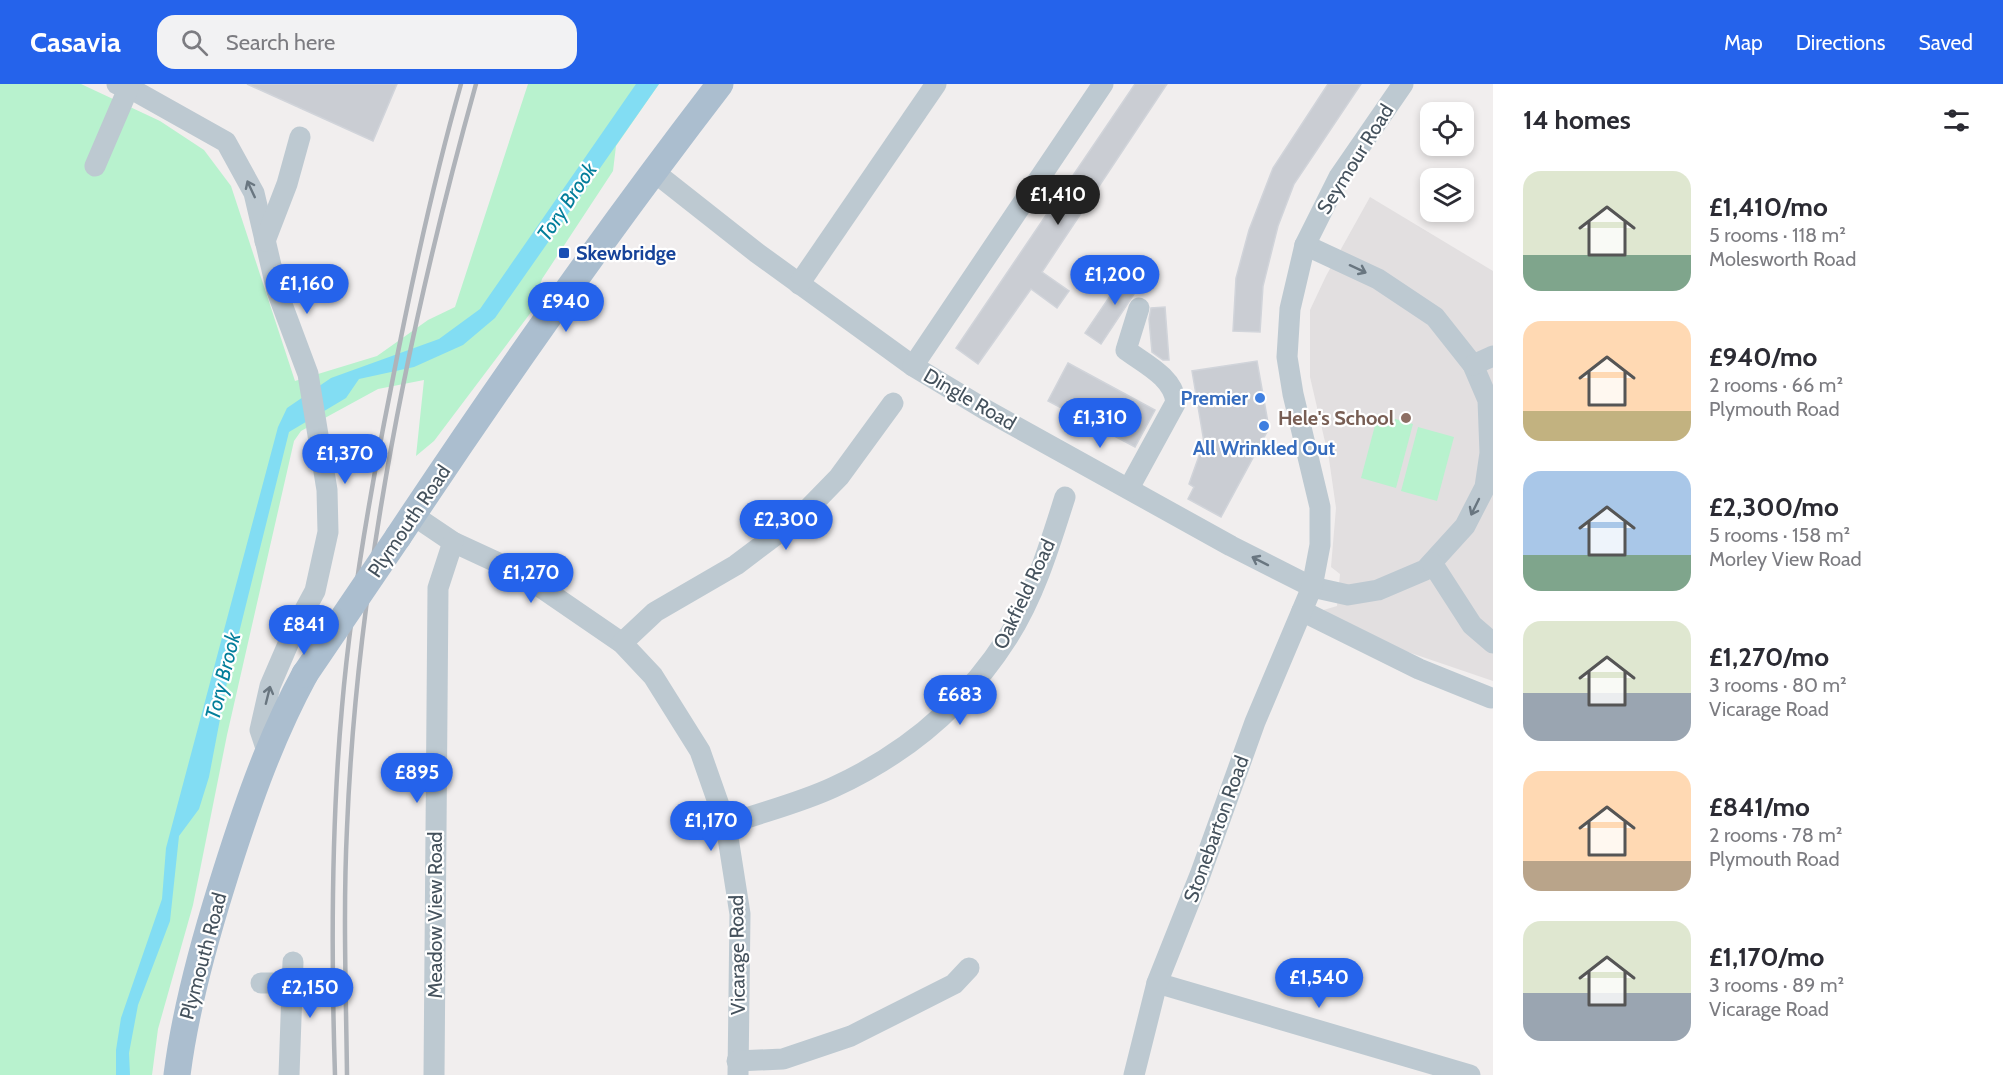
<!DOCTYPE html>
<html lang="en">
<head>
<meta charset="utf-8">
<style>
  body { margin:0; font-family:Cabin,sans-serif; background:#f2f2f3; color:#2b2b33; height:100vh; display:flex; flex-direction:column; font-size:22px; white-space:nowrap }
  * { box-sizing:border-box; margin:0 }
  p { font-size:20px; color:#7c7c81 }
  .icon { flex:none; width:33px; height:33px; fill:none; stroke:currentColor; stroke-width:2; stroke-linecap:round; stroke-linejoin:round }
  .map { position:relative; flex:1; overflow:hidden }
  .side { display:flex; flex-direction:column; background:#fff; width:510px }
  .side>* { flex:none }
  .tools { position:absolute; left:1420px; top:18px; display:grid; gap:12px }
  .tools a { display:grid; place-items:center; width:54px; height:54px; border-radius:12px; background:#fff; box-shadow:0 3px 9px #0003; font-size:30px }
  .price { position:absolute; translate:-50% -51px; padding:0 14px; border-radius:21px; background:#2563eb; color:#fff; font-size:20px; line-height:39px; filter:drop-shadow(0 2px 3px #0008) }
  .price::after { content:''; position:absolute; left:50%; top:36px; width:18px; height:14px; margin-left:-9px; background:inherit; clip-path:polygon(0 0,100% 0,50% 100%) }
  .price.selected { background:#222; color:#fff }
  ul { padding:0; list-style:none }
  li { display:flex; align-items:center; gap:18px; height:150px; padding:0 30px }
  li span { display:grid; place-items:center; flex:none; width:168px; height:120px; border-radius:18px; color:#555 }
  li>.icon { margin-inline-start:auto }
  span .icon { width:72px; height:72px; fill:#fffc; stroke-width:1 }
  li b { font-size:26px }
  h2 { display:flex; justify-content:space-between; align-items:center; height:72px; padding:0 30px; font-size:26px }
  header { display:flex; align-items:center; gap:36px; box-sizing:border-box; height:84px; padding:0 30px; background:#2563eb; color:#fff }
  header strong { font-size:28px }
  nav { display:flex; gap:33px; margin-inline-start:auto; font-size:21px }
  .search { width:420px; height:54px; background:#f2f2f3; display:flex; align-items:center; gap:15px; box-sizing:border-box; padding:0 21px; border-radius:18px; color:#7c7c81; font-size:22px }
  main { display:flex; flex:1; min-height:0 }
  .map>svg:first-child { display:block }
  .education { fill:#e2dfe0 }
  .green { fill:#b8f2ce }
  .water { fill:#82ddf3 }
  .building { fill:#cacdd3; stroke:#d1d4da; stroke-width:1.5 }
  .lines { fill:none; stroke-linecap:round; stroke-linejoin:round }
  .minor { stroke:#bdc9d1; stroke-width:21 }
  .major { stroke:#abbecf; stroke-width:27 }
  .rail { stroke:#afb3b9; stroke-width:4.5 }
  .major-bridge { stroke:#abbecf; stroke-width:27 }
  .oneway { stroke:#697680 }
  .transit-dot { fill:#1a4fb4; stroke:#fff; stroke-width:2 }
  .shop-dot { fill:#3f7fe0; stroke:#fff; stroke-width:2 }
  .education-dot { fill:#8d6e63; stroke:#fff; stroke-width:2 }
  .labels { text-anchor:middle; stroke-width:4.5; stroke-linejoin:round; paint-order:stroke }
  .street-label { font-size:20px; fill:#45525d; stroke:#fff }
  .transit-label { font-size:20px; font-weight:bold; fill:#164399; stroke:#fff; text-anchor:start }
  .shop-label { font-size:20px; font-weight:bold; fill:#366cbe; stroke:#fff; text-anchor:end }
  .education-label { font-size:20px; font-weight:bold; fill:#785e54; stroke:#fff; text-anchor:end }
  .water-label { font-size:21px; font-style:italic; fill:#037e9b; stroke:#fff }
</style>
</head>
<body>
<header>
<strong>Casavia</strong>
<div class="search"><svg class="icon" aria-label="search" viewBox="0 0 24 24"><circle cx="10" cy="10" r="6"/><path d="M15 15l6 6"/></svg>Search here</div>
<nav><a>Map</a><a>Directions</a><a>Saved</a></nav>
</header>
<main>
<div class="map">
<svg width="1493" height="991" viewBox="0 0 1493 991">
  <rect width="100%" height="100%" fill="#f1eeee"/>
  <path class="education" d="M 1370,113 L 1493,187 L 1493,597 L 1317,537 L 1320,527 L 1337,522 L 1340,490 L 1331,483 L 1336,424 L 1329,375 L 1310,293 L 1310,226 L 1326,192 Z"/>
  <g class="green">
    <path d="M 0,0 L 81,0 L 160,37 L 204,66 L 231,102 L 295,297 L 377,272 L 428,236 L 455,223 L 528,0 L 659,0 L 616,62 L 613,87 L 542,195 L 532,227 L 434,357 L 416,372 L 424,296 L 378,305 L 301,347 L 294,357 L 227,651 L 193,821 L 158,945 L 152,991 L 0,991 Z"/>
    <path d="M 1378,330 L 1413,340 L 1396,404 L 1361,394 Z"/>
    <path d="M 1418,343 L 1454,353 L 1437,417 L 1401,407 Z"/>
  </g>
  <path class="water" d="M 636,0 L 659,0 L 495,234 L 463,261 L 414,283 L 359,295 L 346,314 L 289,348 L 228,593 L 209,693 L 199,725 L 179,752 L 170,837 L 138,921 L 129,969 L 130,991 L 116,991 L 116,966 L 121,934 L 162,815 L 166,764 L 278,343 L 287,324 L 331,294 L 439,255 L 480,225 Z"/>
  <g class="building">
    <path d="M 247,0 L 397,0 L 373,57 Z"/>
    <path d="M 1135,0 L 1167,0 L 1042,188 L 1069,207 L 1057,224 L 1031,205 L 978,280 L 956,264 Z"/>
    <path d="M 1328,0 L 1361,0 L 1294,100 L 1278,142 L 1263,202 L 1260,248 L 1233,247 L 1236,194 L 1249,146 L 1273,84 Z"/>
    <path d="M 1129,184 L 1144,195 L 1101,260 L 1085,249 Z"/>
    <path d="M 1165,223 L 1169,276 L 1163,276 L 1152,268 L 1149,235 L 1151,224 Z"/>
    <path d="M 1257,277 L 1269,344 L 1221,433 L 1188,415 L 1194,403 L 1189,400 L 1204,358 L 1192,287 Z"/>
    <path d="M 1068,279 L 1155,326 L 1135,363 L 1048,317 Z"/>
  </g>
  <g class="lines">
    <g class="minor">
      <path d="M 117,0 L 137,8 L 226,58 L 254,109 L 277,207 L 308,290 L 327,406 L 328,448 L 315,507 L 295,544 L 270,602 L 260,646 L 267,667"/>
      <path d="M 95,82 L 128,5"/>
      <path d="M 653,87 L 757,169 L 913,282 L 986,326 L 1231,462 L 1312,503 L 1348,511 L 1378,506 L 1425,486 L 1465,442 L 1485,403 L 1490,369 L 1488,316 L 1473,281 L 1435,233 L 1378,195 L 1305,161"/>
      <path d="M 265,157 L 287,100 L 300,53"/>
      <path d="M 799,200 L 936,0"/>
      <path d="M 1473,281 L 1493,272"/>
      <path d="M 913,282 L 1103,0"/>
      <path d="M 1129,404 L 1176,318 C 1173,293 1145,280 1126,266 L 1139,224"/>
      <path d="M 413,431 L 453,458 L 520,489 L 622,559 L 653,592 L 700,667 L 726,741 L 740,830 L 738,991"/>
      <path d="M 1432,479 L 1472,541 L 1493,559"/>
      <path d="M 1302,527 L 1419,585 L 1491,614"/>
      <path d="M 622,559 L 655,528 L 736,481 L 801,432 L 839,393 L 893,319"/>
      <path d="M 726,741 C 762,728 800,719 834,703 C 906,670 966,619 1008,553 C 1035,511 1050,460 1065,413"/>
      <path d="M 261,899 L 292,899"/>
      <path d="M 1157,899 L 1470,991"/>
      <path d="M 737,977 L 783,975 L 851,952 L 954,900 L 969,884"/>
      <path d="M 289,991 L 293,878"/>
      <path d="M 434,991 L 438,504 L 453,458"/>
      <path d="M 1134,991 L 1157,899 L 1200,791 L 1255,638 L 1312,503 L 1320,461 L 1320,423 L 1293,310 L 1287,273 L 1290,225 L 1305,161 L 1339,93 L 1403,0"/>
    </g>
    <g class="major">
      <path d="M 398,453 C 500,299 607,147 720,0"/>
      <path d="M 177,991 C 185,927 202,865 221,804 C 244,730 268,658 305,590"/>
    </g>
    <g class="rail">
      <path d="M 335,991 C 331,868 331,745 342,623 C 351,517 369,414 390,309 C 410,205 432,102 461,0"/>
      <path d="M 347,991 C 346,909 343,826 347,744 C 357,495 409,240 476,0"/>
    </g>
    <path class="major-bridge" d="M 305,590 L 398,453"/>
  </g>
  <defs><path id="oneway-shaft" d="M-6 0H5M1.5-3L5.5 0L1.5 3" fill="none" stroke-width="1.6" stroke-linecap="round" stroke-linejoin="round" transform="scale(1.5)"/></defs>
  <g class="oneway">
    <use href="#oneway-shaft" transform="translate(251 105) rotate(-115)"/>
    <use href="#oneway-shaft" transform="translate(1358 185) rotate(25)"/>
    <use href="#oneway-shaft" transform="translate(1475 423) rotate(116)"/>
    <use href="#oneway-shaft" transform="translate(1260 477) rotate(-153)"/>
    <use href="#oneway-shaft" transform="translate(268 611) rotate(-76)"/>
  </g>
  <rect class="transit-dot" x="558" y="163" width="12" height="12" rx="3"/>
  <g class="shop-dot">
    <circle cx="1260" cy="314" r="6"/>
    <circle cx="1264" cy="342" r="6"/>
  </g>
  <circle class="education-dot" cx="1406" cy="334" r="6"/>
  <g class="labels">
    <g class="street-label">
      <text transform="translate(1355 75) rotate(-58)" y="7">Seymour Road</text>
      <text transform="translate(970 315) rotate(30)" y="7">Dingle Road</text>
      <text transform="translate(409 437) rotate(-56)" y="7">Plymouth Road</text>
      <text transform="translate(1024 510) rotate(-65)" y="7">Oakfield Road</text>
      <text transform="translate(1216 745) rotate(-70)" y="7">Stonebarton Road</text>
      <text transform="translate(435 831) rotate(-90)" y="7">Meadow View Road</text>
      <text transform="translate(737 871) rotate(-91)" y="7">Vicarage Road</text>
      <text transform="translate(203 872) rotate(-75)" y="7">Plymouth Road</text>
    </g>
    <g class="transit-label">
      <text x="576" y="176">Skewbridge</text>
    </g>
    <g class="shop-label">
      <text x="1248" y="321">Premier</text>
      <text x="1264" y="371" text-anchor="middle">All Wrinkled Out</text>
    </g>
    <g class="education-label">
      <text x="1394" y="341">Hele's School</text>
    </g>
    <g class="water-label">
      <text transform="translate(567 118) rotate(-56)" y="7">Tory Brook</text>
      <text transform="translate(223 592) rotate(-76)" y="7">Tory Brook</text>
    </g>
  </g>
</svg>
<div class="tools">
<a><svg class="icon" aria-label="locate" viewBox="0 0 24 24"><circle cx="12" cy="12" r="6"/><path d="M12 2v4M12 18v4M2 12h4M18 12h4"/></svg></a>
<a><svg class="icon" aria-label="layers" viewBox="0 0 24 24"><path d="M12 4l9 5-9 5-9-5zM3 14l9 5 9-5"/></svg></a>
</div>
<b class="price selected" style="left:1058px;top:142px">£1,410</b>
<b class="price" style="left:1115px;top:222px">£1,200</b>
<b class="price" style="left:307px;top:231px">£1,160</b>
<b class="price" style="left:566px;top:249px">£940</b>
<b class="price" style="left:1100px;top:365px">£1,310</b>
<b class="price" style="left:345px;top:401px">£1,370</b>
<b class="price" style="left:786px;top:467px">£2,300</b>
<b class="price" style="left:531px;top:520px">£1,270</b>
<b class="price" style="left:304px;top:572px">£841</b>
<b class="price" style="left:960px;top:642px">£683</b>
<b class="price" style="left:417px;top:720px">£895</b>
<b class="price" style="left:711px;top:768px">£1,170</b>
<b class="price" style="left:1319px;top:925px">£1,540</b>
<b class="price" style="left:310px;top:935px">£2,150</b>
</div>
<section class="side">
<h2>14 homes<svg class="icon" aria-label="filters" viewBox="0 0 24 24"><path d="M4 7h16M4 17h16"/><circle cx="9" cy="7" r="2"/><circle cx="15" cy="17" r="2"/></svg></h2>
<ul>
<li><span style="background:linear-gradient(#dfe7d0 70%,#7fa58c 0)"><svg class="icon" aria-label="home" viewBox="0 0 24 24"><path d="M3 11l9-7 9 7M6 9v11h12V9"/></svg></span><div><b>£1,410/mo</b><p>5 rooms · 118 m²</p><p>Molesworth Road</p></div></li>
<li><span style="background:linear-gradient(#ffd9b3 75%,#c2b280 0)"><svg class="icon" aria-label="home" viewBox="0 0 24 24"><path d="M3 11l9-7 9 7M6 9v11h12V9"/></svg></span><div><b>£940/mo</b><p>2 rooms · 66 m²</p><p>Plymouth Road</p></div></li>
<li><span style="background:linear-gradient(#a9c7e8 70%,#7fa58c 0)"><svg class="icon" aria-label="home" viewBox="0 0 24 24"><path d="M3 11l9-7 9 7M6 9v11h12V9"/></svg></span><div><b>£2,300/mo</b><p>5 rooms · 158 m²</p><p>Morley View Road</p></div></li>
<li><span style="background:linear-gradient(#dfe7d0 60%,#9aa5b1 0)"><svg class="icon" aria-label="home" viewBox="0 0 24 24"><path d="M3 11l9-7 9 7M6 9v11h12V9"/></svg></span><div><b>£1,270/mo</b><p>3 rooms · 80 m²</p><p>Vicarage Road</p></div></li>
<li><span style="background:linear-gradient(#ffd9b3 75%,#b9a48a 0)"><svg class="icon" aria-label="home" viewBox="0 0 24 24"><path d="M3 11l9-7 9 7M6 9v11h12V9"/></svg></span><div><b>£841/mo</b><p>2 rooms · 78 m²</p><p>Plymouth Road</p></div></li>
<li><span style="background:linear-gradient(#dfe7d0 60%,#9aa5b1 0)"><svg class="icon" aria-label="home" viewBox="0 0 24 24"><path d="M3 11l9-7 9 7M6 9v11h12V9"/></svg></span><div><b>£1,170/mo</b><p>3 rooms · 89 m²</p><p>Vicarage Road</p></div></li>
</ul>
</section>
</main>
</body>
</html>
